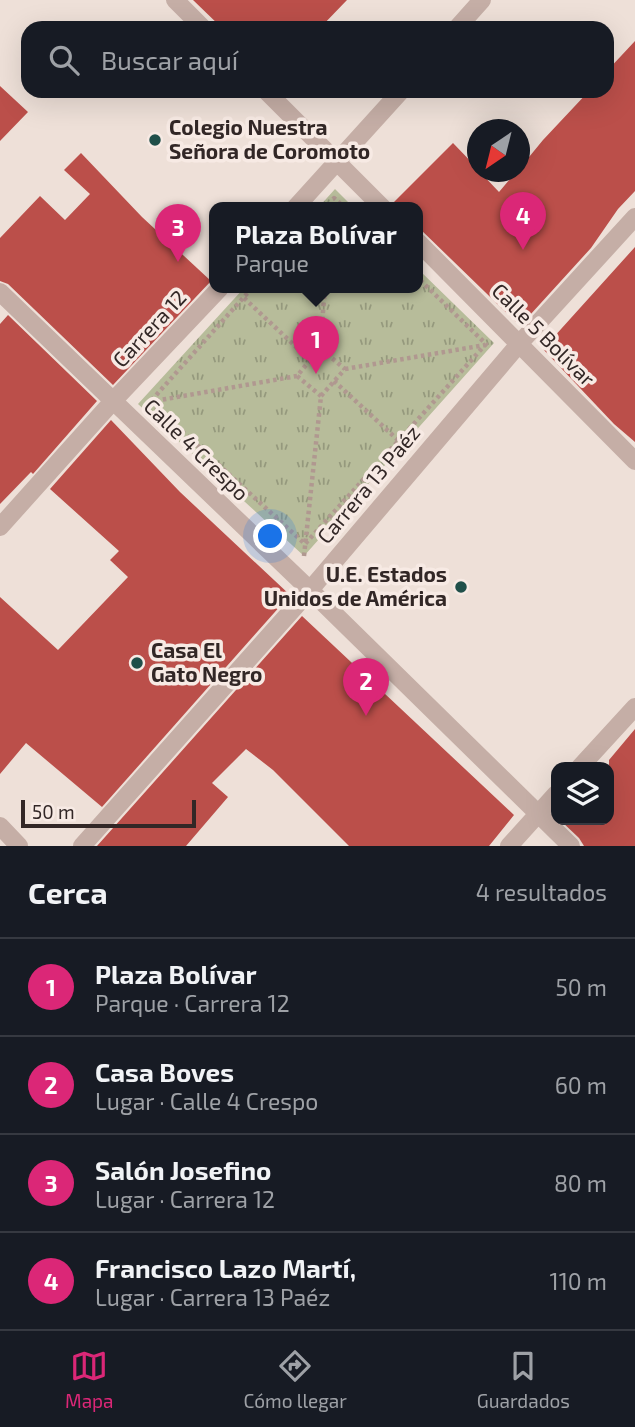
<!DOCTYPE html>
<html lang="es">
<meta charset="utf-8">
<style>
body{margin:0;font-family:"Exo 2",sans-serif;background:#20242c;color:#f1f3f6}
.controls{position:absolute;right:21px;bottom:21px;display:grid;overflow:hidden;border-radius:14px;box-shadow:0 7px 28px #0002}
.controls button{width:63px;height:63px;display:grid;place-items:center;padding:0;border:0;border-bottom:2px solid #363941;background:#171b24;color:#f1f3f6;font:35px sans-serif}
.compass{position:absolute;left:467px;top:119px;width:63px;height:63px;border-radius:50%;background:#171b24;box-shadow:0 7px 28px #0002;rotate:215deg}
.scale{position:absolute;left:21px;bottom:18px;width:175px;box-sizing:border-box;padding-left:7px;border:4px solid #322726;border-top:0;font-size:19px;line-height:24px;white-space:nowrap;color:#322726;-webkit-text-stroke:5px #f7eae4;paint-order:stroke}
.you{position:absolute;left:271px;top:537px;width:24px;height:24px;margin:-18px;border:5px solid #fff;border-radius:50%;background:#1a73e8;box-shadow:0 0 0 10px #1a73e833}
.badge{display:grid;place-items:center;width:46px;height:46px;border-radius:50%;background:#db2777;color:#fff;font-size:23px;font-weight:700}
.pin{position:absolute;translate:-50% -58px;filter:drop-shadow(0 2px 4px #0008)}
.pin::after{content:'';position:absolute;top:37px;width:24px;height:21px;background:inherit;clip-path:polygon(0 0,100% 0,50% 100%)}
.popup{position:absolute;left:209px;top:202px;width:214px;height:91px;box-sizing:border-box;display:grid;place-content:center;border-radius:14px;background:#171b24;filter:drop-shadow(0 2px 5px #0005);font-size:23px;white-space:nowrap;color:#9ea1a6}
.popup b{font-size:26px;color:#f1f3f6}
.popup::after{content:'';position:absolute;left:50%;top:100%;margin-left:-14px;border:14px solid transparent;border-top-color:#171b24}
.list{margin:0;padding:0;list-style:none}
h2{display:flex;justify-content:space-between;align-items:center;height:91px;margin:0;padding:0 28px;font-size:30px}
h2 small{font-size:23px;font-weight:400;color:#9ea1a6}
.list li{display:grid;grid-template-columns:46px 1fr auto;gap:21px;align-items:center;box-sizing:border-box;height:98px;padding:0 28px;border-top:2px solid #363941}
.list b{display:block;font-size:26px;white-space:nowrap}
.list p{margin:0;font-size:23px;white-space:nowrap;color:#9ea1a6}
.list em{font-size:23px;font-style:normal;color:#9ea1a6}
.icon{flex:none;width:38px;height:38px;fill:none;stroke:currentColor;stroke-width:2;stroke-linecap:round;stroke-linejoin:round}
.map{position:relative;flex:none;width:635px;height:846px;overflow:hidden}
.search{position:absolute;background:#171b24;box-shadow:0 7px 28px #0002;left:21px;right:21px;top:21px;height:77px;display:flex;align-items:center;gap:18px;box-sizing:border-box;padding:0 24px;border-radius:21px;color:#9ea1a6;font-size:26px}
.sheet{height:483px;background:#171b24}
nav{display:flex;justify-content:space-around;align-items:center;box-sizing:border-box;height:98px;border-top:2px solid #363941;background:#171b24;font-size:19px;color:#9ea1a6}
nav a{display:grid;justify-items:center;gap:4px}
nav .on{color:#db2777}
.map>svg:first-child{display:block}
.park{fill:url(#park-tufts)}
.building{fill:#bb4f4a}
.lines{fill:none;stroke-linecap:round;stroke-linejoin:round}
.path{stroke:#b09890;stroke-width:4.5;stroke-dasharray:3.5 3.5;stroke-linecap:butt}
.minor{stroke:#c5aea6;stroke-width:18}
.poi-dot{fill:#1f4f49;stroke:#f7eae4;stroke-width:2.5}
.labels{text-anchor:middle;stroke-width:7;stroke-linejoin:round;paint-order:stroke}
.poi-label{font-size:21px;font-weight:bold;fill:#322726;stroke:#f7eae4;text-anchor:start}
.street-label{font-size:21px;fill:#322726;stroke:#f7eae4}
</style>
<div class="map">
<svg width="635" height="846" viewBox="0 0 635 846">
<defs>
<pattern id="park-tufts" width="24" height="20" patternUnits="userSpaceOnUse" patternTransform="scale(1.75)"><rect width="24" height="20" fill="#b7bc9a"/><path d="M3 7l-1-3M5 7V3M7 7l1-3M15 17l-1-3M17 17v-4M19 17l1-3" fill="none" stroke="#95997d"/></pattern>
</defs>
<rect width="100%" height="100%" fill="#eee0d8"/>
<!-- park -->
<path class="park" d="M335 189 354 208H318Z
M418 269 494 343 304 556 138 404 244 288H418Z"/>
<!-- building -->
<path class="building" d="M193 0H347L320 28H222Z
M635 41V191L618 209 591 248 520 326 417 226V208H394L393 203 453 143 478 169V172H480L499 192 516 172H520V168L543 140 589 91H607V71Z
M0 86 28 112 0 141Z
M81 153 142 217 211 281 113 385 8 284 0 281V238L40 196 65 220 90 194 64 170Z
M635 247V442L614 424 543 349Z
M8 315 97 401 33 474 31 472 0 504V324Z
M111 420 180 492 290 595 102 807 26 743 0 774V597L58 650 128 577 110 560 119 551 50 489Z
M302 616 514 815 489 846H349L273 770 246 749 212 783 228 797 186 846H97Z
M635 729V846H584L579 838 560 820H609V760Z"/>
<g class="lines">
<!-- path -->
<path class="path" d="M333 199 334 198 345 208
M252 288 150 402 305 544 486 344 418 278
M244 298 310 360
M320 348 325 288
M345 369 485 345
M334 381 399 441
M149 402 297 376
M304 556 321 396 345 369 320 348 297 376 321 396"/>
<!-- minor -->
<path class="minor" d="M175 0 203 28
M457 28 482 0
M266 91 383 208
M295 208 401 91
M418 242 635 461
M0 292 310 590 571 846
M0 527 113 401 220 288
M580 767 635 707
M0 826 19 846
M82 846 310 590 519 344 635 217
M509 846 556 794"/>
</g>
<!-- markers -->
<g class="poi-dot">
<circle cx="155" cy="140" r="7"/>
<circle cx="461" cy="587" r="7"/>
<circle cx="137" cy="663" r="7"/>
</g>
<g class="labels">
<!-- poi labels -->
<g class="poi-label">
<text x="169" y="135">Colegio Nuestra<tspan x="169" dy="24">Señora de Coromoto</tspan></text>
<text x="447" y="582" text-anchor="end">U.E. Estados<tspan x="447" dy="24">Unidos de América</tspan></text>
<text x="151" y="658">Casa El<tspan x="151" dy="24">Gato Negro</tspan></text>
</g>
<!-- street labels -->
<g class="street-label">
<text transform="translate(150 329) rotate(-47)" y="7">Carrera 12</text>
<text transform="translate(543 335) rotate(45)" y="7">Calle 5 Bolívar</text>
<text transform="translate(196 450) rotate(44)" y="7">Calle 4 Crespo</text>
<text transform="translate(369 485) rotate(-50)" y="7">Carrera 13 Paéz</text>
</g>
</g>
</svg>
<div class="controls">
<button><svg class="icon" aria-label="layers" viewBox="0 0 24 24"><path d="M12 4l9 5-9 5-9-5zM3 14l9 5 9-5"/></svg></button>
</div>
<svg class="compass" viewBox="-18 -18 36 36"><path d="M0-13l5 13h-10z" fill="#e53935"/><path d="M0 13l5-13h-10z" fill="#9ea1a6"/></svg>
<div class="scale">50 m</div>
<div class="you"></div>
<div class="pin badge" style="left:316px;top:374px">1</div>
<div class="popup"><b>Plaza Bolívar</b>Parque</div>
<div class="pin badge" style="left:366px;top:716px">2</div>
<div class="pin badge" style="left:178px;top:262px">3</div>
<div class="pin badge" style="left:523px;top:250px">4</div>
<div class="search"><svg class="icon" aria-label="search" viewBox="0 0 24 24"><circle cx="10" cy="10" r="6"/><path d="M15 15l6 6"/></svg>Buscar aquí</div>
</div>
<section class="sheet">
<h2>Cerca<small>4 resultados</small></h2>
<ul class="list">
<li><span class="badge">1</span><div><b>Plaza Bolívar</b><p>Parque · Carrera 12</p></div><em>50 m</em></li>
<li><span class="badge">2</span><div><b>Casa Boves</b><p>Lugar · Calle 4 Crespo</p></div><em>60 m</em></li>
<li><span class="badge">3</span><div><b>Salón Josefino</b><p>Lugar · Carrera 12</p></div><em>80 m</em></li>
<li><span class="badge">4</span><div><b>Francisco Lazo Martí,</b><p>Lugar · Carrera 13 Paéz</p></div><em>110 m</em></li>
</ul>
</section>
<nav>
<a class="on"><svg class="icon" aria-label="map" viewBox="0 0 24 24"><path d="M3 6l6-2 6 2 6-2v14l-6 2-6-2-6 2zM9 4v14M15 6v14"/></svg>Mapa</a>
<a><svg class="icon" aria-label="directions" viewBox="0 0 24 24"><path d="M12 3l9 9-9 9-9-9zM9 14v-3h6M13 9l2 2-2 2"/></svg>Cómo llegar</a>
<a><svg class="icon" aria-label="saved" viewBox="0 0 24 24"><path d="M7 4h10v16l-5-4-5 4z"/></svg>Guardados</a>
</nav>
